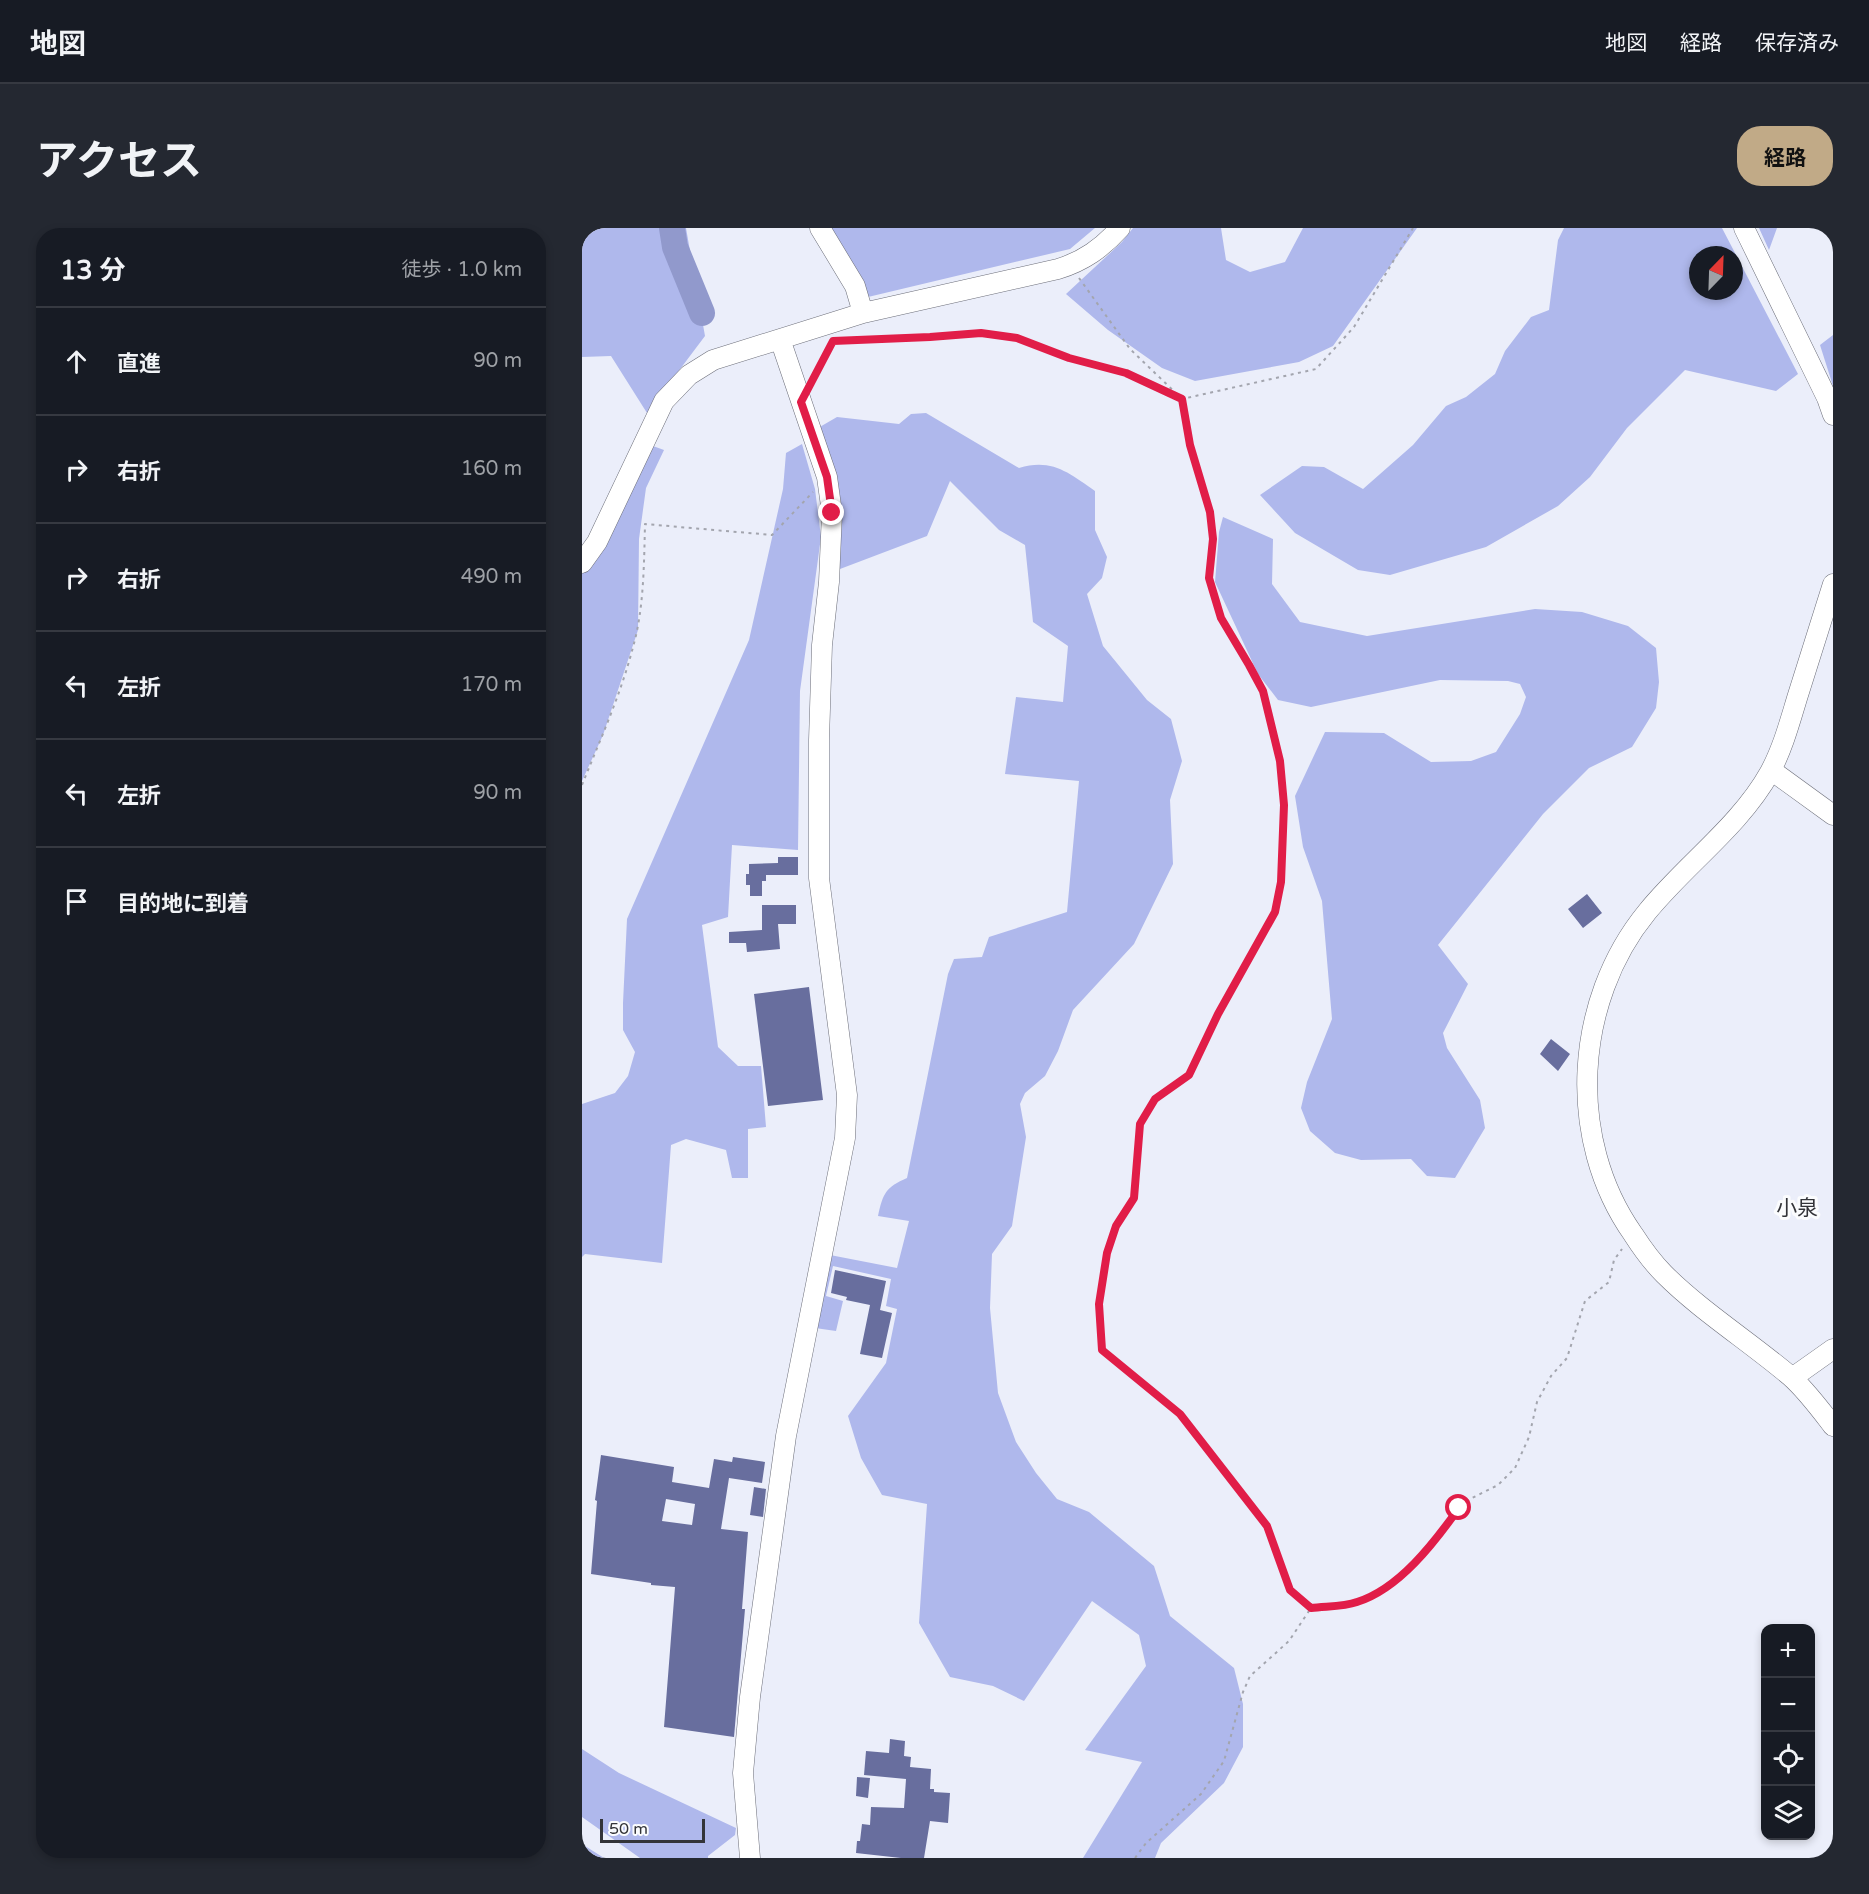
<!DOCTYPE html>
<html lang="ja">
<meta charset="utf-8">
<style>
body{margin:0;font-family:"Varela Round","Noto Sans JP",sans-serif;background:#242831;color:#f1f3f6}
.controls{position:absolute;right:18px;bottom:18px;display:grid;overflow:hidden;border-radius:12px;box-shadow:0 3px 9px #0003}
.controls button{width:54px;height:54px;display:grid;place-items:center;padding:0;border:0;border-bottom:2px solid #363941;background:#171b24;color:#f1f3f6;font:30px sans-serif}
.compass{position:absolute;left:1107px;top:18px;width:54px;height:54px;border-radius:50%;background:#171b24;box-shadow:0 3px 9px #0003;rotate:23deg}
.scale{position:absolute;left:18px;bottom:15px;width:105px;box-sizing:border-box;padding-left:6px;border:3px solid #333439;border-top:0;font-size:16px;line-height:21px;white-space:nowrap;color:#333439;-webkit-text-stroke:4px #fbfcfe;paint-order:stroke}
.stop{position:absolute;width:18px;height:18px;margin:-14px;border:4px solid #e11d48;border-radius:50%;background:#fff}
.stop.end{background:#e11d48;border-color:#fff;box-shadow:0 2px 6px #0008}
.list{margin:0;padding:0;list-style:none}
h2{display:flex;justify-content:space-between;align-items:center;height:78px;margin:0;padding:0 24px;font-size:26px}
h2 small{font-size:20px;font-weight:400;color:#9ea1a6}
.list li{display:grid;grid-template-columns:39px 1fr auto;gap:18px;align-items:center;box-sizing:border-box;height:108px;padding:0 24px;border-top:2px solid #363941}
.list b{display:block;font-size:22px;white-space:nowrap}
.list em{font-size:20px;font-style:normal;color:#9ea1a6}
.icon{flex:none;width:33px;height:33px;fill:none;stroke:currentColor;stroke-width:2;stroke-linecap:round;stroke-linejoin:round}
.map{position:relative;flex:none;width:1251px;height:1630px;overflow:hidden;border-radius:24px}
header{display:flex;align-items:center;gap:36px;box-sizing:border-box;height:84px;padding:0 30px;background:#171b24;border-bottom:2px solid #363941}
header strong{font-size:28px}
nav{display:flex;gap:33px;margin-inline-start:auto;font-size:21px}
.intro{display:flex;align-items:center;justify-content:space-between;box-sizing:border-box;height:144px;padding:0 36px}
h1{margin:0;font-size:42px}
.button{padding:15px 27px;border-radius:24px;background:#c1aa87;color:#111;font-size:21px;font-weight:700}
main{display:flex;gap:36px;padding:0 36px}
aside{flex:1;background:#171b24;border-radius:24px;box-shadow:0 3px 9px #0003}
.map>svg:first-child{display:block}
.forest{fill:#afb8ec;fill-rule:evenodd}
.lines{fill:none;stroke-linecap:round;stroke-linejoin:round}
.river{stroke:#9199cc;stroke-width:26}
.building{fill:#686e9e;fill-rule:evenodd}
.minor-casing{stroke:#6c6e79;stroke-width:21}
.path{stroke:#a3a5ae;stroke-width:2;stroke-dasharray:3 4.5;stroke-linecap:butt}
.minor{stroke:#fff;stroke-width:20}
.route{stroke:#e11d48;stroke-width:8}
.labels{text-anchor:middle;stroke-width:6;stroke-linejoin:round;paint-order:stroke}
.quarter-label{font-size:21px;fill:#333439;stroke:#fbfcfe}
</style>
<header>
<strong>地図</strong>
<nav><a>地図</a><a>経路</a><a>保存済み</a></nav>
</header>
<div class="intro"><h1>アクセス</h1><a class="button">経路</a></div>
<main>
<aside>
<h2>13 分<small>徒歩 · 1.0 km</small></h2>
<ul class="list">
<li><svg class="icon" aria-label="ahead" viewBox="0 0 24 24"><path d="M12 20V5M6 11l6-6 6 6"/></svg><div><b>直進</b></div><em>90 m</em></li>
<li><svg class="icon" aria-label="right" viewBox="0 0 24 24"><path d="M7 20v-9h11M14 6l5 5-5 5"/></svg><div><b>右折</b></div><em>160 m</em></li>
<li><svg class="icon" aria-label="right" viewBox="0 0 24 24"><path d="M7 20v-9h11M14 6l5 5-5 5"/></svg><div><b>右折</b></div><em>490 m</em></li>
<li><svg class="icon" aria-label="left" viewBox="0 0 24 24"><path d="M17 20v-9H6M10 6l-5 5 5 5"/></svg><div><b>左折</b></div><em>170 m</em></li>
<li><svg class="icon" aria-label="left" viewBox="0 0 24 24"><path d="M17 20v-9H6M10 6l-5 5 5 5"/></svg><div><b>左折</b></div><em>90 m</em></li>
<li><svg class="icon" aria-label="arrive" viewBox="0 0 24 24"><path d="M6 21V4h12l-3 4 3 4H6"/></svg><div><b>目的地に到着</b></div></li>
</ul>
</aside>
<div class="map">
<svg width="1251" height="1630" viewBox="0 0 1251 1630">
<rect width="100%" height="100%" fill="#ebeefa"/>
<!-- forest -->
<path class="forest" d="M0 0H104L123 108 65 185 29 128 0 129Z
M245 0H513L488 21 286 69Z
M551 0H639L644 32 668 44 703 34 721 0H835L751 118 717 134 613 153 580 140 526 102 484 66 540 14Z
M982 0H1140L1216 146 1194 163 1103 142 1045 200 1008 249 976 278 904 319 808 347 776 342 713 305 678 267 720 238 742 239 781 261 831 217 864 178 884 169 913 146 923 123 949 89 967 82 976 12ZM1116 27H1152V63H1116Z
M1177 0H1195L1187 22Z
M1251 107V158L1238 117Z
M344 185 437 240C470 230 487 245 513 263V302L525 329 520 350 505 366 521 418 565 472 589 491 600 533 588 572 591 636 552 716 491 782 476 823 463 848 443 865 438 876 444 909 430 998 410 1026 408 1080 416 1165 434 1214 454 1245 475 1271 507 1284 572 1338 588 1388 652 1440 661 1476V1519L642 1555 579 1615 573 1630H501L560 1534 503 1522 564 1438 557 1407 510 1373 442 1473 411 1458 368 1449 337 1395 345 1276 300 1267 279 1230 266 1188 304 1135 315 1081 304 1078 309 1051 251 1038 244 1068 261 1073 254 1103 233 1100 248 1027 315 1040 327 993 296 988C301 965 304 959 325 950L366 746 372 731 400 729 407 709 485 684 497 553 423 546 434 469 481 474 486 418 451 394 443 317 417 302 368 253 345 308 258 341 257 269 236 200 255 189 317 196 329 186Z
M220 216 233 261 239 309 218 463 216 622 150 617 146 689 120 697 136 819 156 838H179L184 899 166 901V950H150L144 922 104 911 89 917 80 1035 3 1026 0 1029V876L33 865 46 848 53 824 41 802V775L45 691 167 412 201 261 204 225Z
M71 218 82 222 64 260 57 311 56 402 21 507 0 553V346L17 327Z
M641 289 691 311 690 356 718 394 785 408 953 381 1000 384 1046 398 1074 420 1077 454 1074 480 1050 519 1007 540 961 586 856 717 886 756 861 805 865 820 898 872 903 900 873 950 845 948 829 931 779 932 753 925 728 903 719 880 725 854 750 791 740 673 721 619 713 568 743 504 802 505 849 534 889 533 914 524 938 486 944 469 938 456 926 453 858 452 729 479 696 472 676 446 633 354 637 304Z
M0 1521 37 1545 154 1600 153 1607 126 1628V1630H58L0 1589Z
M0 1616 22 1630H0Z"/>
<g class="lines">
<!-- river -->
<path class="river" d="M90 0 93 19 120 85"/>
</g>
<!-- building -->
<path class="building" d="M196 629H216V647H184V653H180V668H168V657H164V646H167V636L196 635Z
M1005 666 1020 685 1001 700 986 681Z
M180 677H214V696H196L198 721 165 724 164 715H147V704L180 702Z
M227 759 241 872 186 878 172 766Z
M969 811 988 826 976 843 958 826Z
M253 1042 304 1053 298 1082 310 1085 300 1130 278 1126 288 1077 264 1072 265 1069 249 1065Z
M19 1227 92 1239 90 1254 127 1260 132 1231 150 1234 151 1229 183 1234 180 1255 147 1250 139 1301 166 1304 160 1381H163L152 1509 82 1499 93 1359 69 1357V1355L9 1346 15 1273 13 1272ZM84 1271 113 1276 110 1297 80 1293Z
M172 1259 184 1261 181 1289 168 1287Z
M308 1511 323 1513 322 1528 329 1529 328 1539 349 1541 348 1561H352V1564L368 1565 366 1595 348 1593 342 1630H319L274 1625 275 1613H278L280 1596 288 1597 289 1579 322 1580 324 1551 282 1547 284 1523 307 1525Z
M275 1549 288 1550 286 1570 274 1568Z"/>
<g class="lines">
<!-- minor casing -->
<g class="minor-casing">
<path id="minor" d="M238 0 273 58 281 85
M1162 0 1245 170 1251 187
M0 335 15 314 82 173 107 147 131 132 281 85 476 41C502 33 520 20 538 0
M1251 356C1239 393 1228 430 1216 467 1208 493 1201 520 1188 544 1158 598 1104 636 1065 684 992 773 984 911 1051 1006 1060 1020 1070 1034 1082 1046 1119 1083 1168 1114 1208 1148 1224 1162 1238 1181 1251 1198
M1189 542 1251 587
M1210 1150 1251 1121
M168 1630 161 1545 168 1469 204 1208 263 910 265 867 237 650V512L240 417 247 354 250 285 245 249 198 111"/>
</g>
<!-- path -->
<path class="path" d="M497 50 548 121 600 171 608 217 628 284 631 311 627 350 639 390 667 437 681 463 698 533 702 577 699 654 693 684 636 786 607 847 573 871 558 896 552 970 534 998 525 1025 517 1076 520 1122 598 1186 685 1298 708 1362 729 1380 773 1376 797 1366 847 1320 877 1280 890 1270 916 1257 933 1240 947 1209 955 1174 969 1148 985 1130 1003 1073 1027 1054 1032 1032 1040 1021
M230 153 251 113 348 109 400 105 435 110 487 130 544 145 600 171 734 141 772 99 831 0
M0 557C18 512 39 466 51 419 62 381 62 335 63 296L190 307 231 264
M553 1630 564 1615 619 1566 642 1533 661 1464 668 1448 707 1413 729 1380"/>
<!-- minor -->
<use href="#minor" class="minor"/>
</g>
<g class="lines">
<!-- route -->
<path class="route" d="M250 285 245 249 219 174 251 113 348 109 399 105 435 110 487 130 544 145 600 171 608 217 628 284 631 311 627 350 639 390 667 437 681 463 698 533 702 577 699 654 693 684 636 786 607 847 573 871 558 896 552 970 534 998 525 1025 517 1076 520 1122 598 1186 685 1298 708 1362 729 1380C743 1378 761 1379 775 1374 817 1361 852 1315 877 1280"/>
</g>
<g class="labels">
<!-- quarter labels -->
<g class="quarter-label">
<text x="1215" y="987">小泉</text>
</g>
</g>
</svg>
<div class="controls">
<button>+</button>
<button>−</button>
<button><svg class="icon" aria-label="locate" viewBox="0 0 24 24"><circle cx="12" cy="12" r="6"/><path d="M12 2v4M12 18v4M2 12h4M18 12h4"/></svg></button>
<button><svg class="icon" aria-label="layers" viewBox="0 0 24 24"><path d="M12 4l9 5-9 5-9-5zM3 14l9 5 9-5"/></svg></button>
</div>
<svg class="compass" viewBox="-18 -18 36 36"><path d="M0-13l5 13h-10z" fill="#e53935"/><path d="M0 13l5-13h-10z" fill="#9ea1a6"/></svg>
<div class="scale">50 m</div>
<div class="stop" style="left:877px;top:1280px"></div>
<div class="stop end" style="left:250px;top:285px"></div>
</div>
</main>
